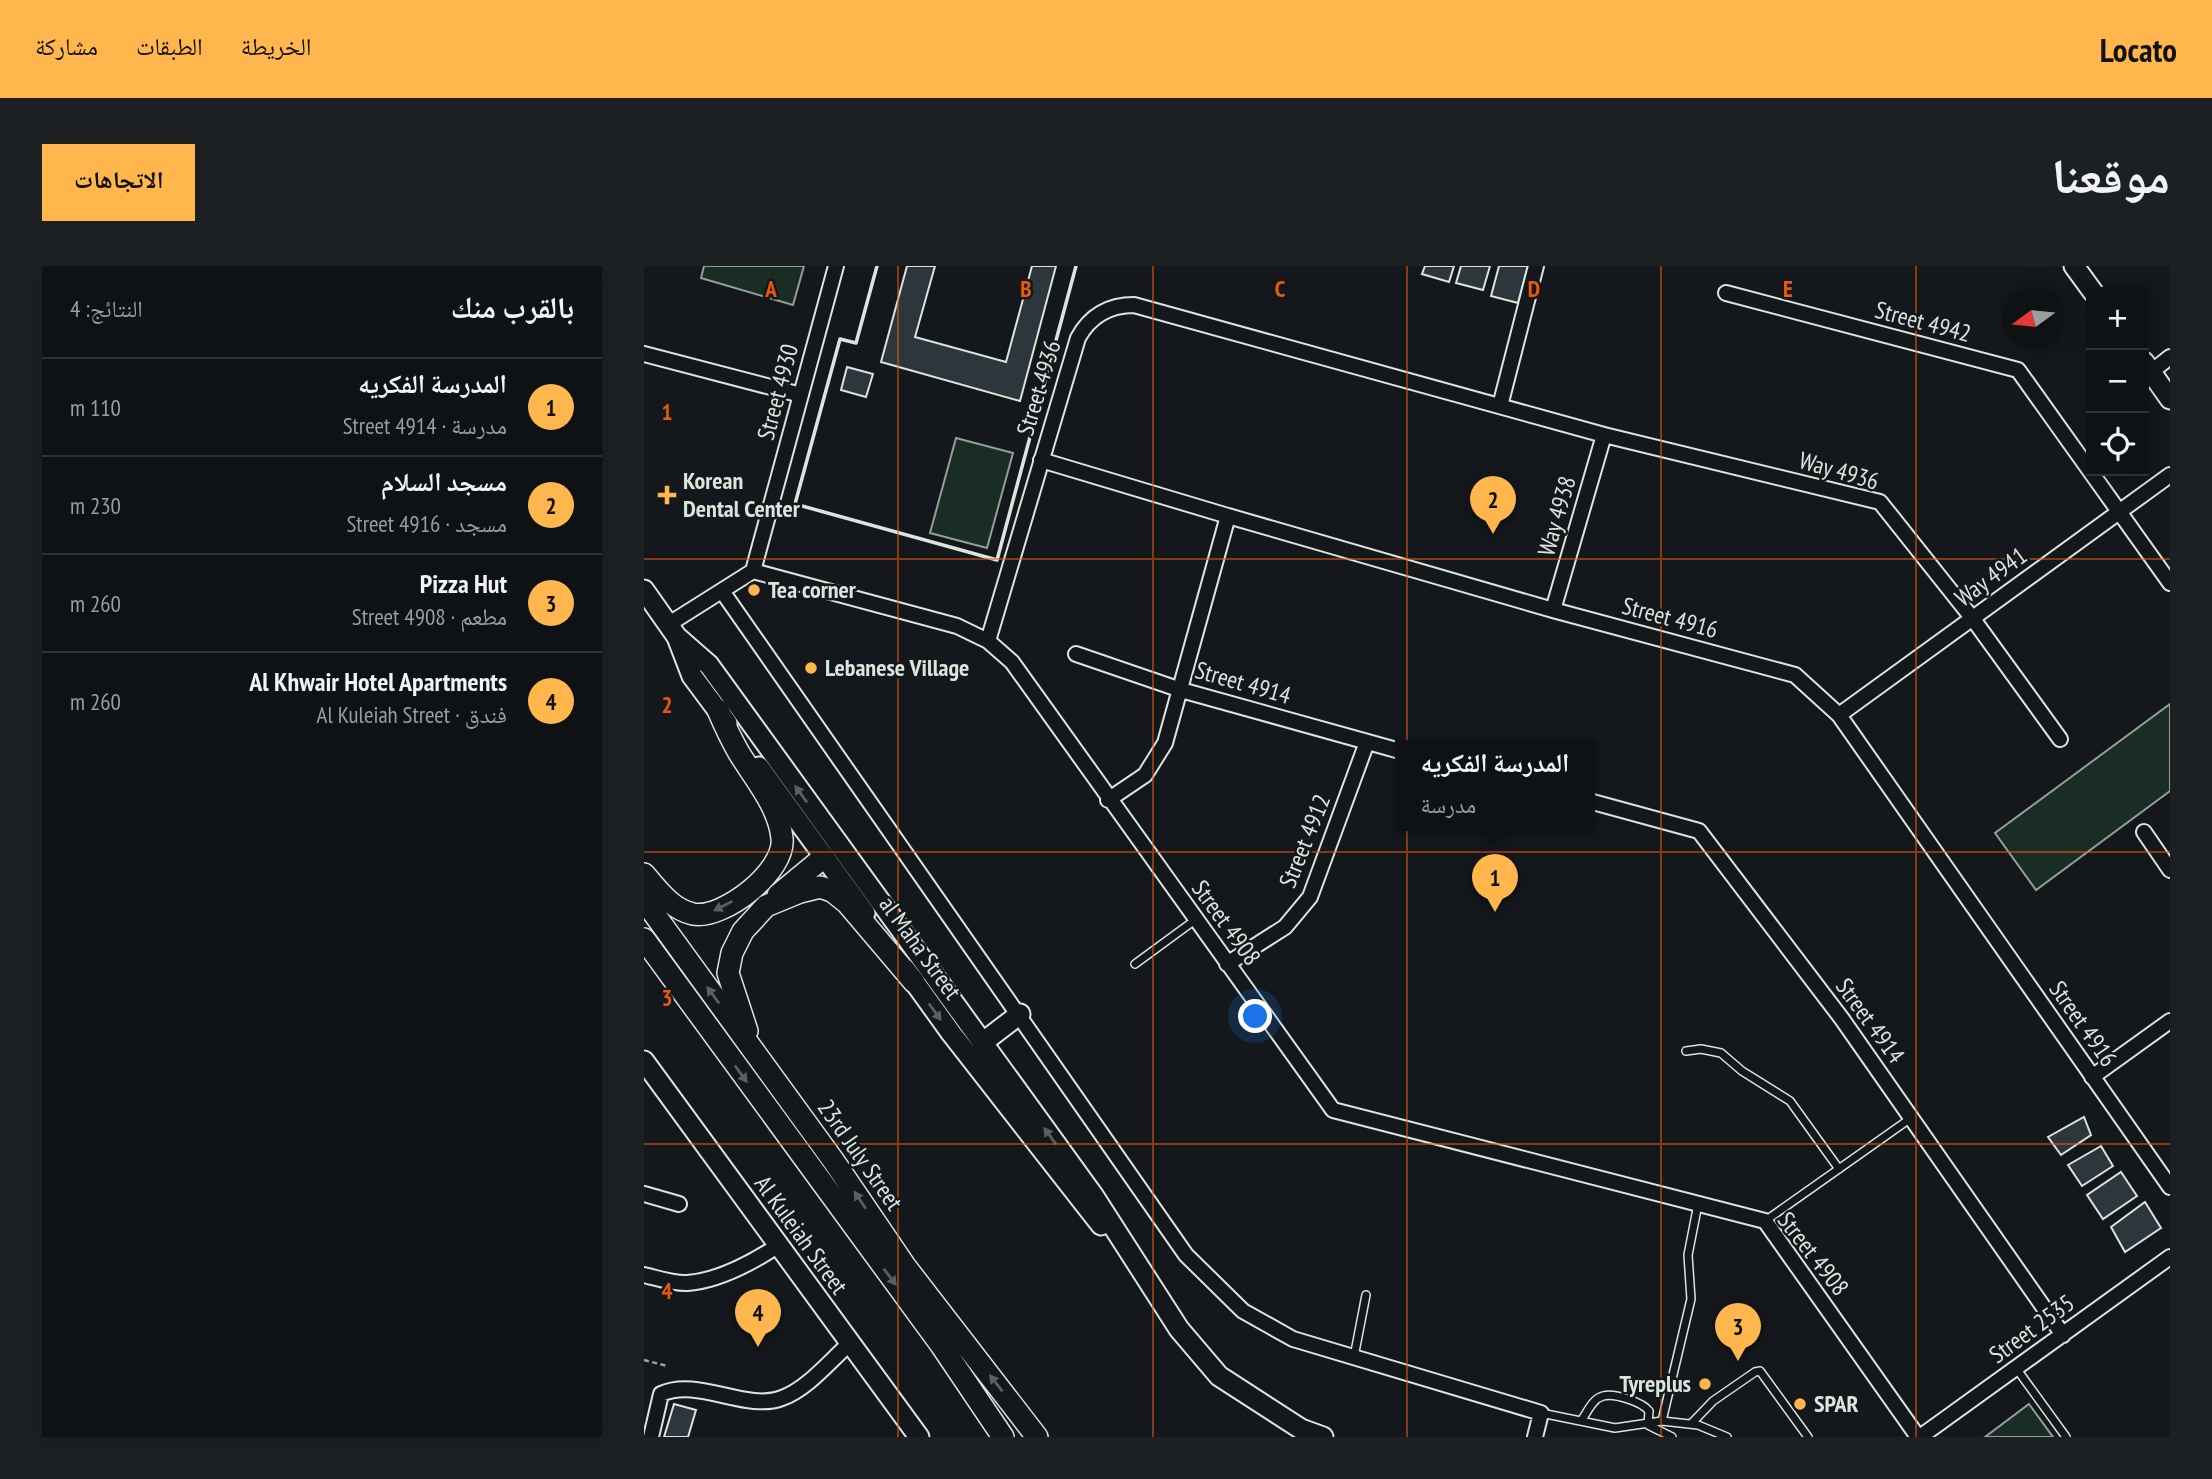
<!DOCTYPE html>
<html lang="ar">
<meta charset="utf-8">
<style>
body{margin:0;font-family:"PT Sans Narrow","Noto Naskh Arabic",sans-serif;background:#1d2022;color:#f1f3f6;direction:rtl}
.controls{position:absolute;right:21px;top:21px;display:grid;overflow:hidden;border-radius:0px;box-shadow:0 4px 18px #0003}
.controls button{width:63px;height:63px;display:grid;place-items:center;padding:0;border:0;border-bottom:2px solid #2f3234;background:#0f1215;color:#f1f3f6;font:35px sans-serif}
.compass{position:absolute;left:1358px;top:21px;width:63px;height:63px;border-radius:50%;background:#0f1215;box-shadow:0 4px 18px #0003;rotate:255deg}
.you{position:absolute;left:612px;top:751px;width:24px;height:24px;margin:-18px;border:5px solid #fff;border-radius:50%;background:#1a73e8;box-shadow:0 0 0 10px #1a73e833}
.badge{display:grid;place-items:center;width:46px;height:46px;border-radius:50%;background:#ffb74d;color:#111;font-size:23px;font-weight:700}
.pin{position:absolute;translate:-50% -58px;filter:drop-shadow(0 2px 4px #0008)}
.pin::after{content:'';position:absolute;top:37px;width:24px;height:21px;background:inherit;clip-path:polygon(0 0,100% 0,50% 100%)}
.popup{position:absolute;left:751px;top:474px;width:200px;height:91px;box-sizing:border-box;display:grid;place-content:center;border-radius:0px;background:#0f1215;filter:drop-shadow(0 2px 5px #0005);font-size:23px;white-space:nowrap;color:#9b9ea0}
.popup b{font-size:26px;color:#f1f3f6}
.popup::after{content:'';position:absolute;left:50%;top:100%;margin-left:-14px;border:14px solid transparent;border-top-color:#0f1215}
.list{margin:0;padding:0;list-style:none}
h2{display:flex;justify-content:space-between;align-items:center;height:91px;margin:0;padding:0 28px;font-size:30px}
h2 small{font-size:23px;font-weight:400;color:#9b9ea0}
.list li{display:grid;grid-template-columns:46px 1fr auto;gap:21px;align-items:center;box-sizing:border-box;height:98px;padding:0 28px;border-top:2px solid #2f3234}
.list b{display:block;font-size:26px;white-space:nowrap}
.list p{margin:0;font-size:23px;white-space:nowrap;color:#9b9ea0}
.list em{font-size:23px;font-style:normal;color:#9b9ea0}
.icon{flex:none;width:38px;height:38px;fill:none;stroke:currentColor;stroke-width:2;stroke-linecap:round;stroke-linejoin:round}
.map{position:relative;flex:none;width:1526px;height:1171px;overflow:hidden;direction:ltr;border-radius:0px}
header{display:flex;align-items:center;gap:42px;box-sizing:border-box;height:98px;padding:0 35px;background:#ffb74d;color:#111}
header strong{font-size:33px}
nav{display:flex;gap:38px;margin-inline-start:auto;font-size:24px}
.intro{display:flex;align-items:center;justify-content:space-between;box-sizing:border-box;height:168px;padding:0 42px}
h1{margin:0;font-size:49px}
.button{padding:18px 32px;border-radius:0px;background:#ffb74d;color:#111;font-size:24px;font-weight:700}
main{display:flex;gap:42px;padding:0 42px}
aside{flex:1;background:#0f1215;border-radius:0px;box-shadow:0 4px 18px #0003}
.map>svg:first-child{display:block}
.green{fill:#1a2d24;stroke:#939e99;stroke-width:2}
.building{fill:#2c363c;stroke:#d8e6dc;stroke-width:2}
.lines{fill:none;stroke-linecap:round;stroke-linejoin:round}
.lane-casing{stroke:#d8e6dc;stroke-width:10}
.street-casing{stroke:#d8e6dc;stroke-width:18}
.secondary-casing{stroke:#d8e6dc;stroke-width:23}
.primary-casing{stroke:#d8e6dc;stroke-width:24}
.path{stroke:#9da8a2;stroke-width:2.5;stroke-dasharray:5 3.5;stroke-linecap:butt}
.lane{stroke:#14181c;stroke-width:7}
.street{stroke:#14181c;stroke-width:14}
.secondary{stroke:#14181c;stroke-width:19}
.primary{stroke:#14181c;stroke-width:21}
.wall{stroke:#d8e6dc;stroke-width:3.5}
.oneway{fill:#59605f}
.grid{fill:none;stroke:#e8590c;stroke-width:2;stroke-opacity:0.55}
.poi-dot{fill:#ffb74d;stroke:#14181c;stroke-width:2.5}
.labels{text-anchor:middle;stroke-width:5;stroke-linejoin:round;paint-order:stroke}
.street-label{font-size:24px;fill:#d8e6dc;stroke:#14181c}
.poi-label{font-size:24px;font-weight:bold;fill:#d8e6dc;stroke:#14181c;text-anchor:start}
.grid-label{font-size:23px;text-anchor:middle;font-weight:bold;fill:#e8590c;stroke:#14181c;stroke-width:5;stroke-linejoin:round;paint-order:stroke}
</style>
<header>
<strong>Locato</strong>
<nav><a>الخريطة</a><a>الطبقات</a><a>مشاركة</a></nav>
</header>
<div class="intro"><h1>موقعنا</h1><a class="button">الاتجاهات</a></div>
<main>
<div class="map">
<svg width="1526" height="1171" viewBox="0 0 1526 1171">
<rect width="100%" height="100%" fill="#14181c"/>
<!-- green -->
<path class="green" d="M60 0H160L149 39 57 12Z
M312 172 369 187 343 282 286 267Z
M1526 438V525L1392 624 1351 567Z
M1385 1138 1409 1171H1341Z"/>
<!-- building -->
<path class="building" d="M263 0H291L271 71 362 96 388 0H412L376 135 237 96Z
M781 0H810L805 16 778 8Z
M817 0H846L839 24 812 17Z
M855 0H884L874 37 847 30Z
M203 101 229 108 222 131 197 124Z
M1440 851 1447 869 1417 889 1404 871Z
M1457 880 1469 900 1438 920 1424 899Z
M1477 906 1493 930 1459 953 1443 929Z
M1501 936 1517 962 1481 986 1467 961Z
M30 1138 52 1144 44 1171H20Z"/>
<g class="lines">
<!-- lane casing -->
<g class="lane-casing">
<path id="lane" d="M491 698 551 654
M1042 785 1057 783 1077 787 1098 805 1146 835 1195 903
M1121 955 1267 852
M710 1091 722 1029
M1372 1102 1422 1171
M897 1147 971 1162 1018 1155 1054 1159 1083 1171
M937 1155C943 1147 948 1133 959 1130 971 1127 998 1136 1005 1145L1004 1159 1028 1171
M1018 1155 1047 1033 1044 989 1054 938
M1047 1158 1069 1135 1111 1106 1116 1105 1164 1171"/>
</g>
<!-- street casing -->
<g class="street-casing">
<path id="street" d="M1082 27 1374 104 1526 317
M0 88 157 129
M1507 106 1526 91
M856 140 892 0
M397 194 584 250
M109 305 192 0
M78 325 542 989 599 1045 649 1073 897 1147 891 1171
M909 344 960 169
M25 358 109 305 313 360 344 375 368 396 689 844 1121 955 1274 1171
M344 375 434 72C446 50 464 39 490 39L960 169 1236 236 1329 353 1416 473
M432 388 537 424 756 485
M1195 449 1526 209
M464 534 501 509 521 477 584 250 909 344 1151 409 1195 449 1526 921
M945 535 1055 565 1198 753 1419 1069
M1500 566 1526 604
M583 698 641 661 666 631 723 476
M1448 811 1526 755
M0 928 35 938
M0 1009C13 1012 30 1018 43 1017 75 1015 109 996 135 979
M7 1171 17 1128C54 1111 102 1146 138 1132 163 1123 185 1096 205 1078
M1276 1171 1526 991"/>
</g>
<!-- secondary casing -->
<g class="secondary-casing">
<path id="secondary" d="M1430 0 1449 26
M1500 96 1526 133
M0 324 33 371 48 410 83 457
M33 371 65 399 449 929 535 1063 575 1110 657 1163 679 1171
M115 501 221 647
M261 703 307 767 457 959
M338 777 376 748
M0 795 275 1171"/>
</g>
<!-- primary casing -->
<g class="primary-casing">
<path id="primary" d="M0 608C14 624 27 643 49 648 79 654 142 605 138 572 135 541 111 513 95 487 87 473 80 458 74 444
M134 629 180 591
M0 634 189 894 261 1000 393 1171
M0 673 297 1079 359 1171
M103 765 84 707 88 687 99 665 122 640 156 626 176 621 188 625 203 637 270 716"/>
</g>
<!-- path -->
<path class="path" d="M0 1094 23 1100"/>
<!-- lane -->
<use href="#lane" class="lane"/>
<!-- street -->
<use href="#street" class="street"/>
<!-- secondary -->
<use href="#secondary" class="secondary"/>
<!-- primary -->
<use href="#primary" class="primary"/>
<!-- wall -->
<path class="wall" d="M233 0 212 77 196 73 151 238 353 294 432 0"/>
</g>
<!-- one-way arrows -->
<defs><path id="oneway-solid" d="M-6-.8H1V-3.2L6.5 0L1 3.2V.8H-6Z" transform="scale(1.75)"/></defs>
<g class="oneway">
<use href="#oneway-solid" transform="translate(157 528) rotate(-126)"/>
<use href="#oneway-solid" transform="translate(79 640) rotate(153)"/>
<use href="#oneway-solid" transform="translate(69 729) rotate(-126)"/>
<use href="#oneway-solid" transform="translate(291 746) rotate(54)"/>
<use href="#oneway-solid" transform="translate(97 808) rotate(54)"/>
<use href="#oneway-solid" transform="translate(406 870) rotate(-126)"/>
<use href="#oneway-solid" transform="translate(216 934) rotate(-124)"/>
<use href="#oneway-solid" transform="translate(246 1011) rotate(53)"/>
<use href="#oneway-solid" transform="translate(352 1117) rotate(-128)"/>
</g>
<!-- grid -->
<path class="grid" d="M254 0V1171M509 0V1171M763 0V1171M1017 0V1171M1272 0V1171M0 293H1526M0 586H1526M0 878H1526"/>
<!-- markers -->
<g class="poi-dot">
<path d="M19.5 218.5h7v7h7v7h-7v7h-7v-7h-7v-7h7z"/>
<circle cx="110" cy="324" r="7"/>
<circle cx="167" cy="402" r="7"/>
<circle cx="1061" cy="1118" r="7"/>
<circle cx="1156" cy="1138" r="7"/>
</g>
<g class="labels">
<!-- street labels -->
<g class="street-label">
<text transform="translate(1279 56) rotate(15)" y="8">Street 4942</text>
<text transform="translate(395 122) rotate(-73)" y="8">Street 4936</text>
<text transform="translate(134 126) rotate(-75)" y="8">Street 4930</text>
<text transform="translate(1195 205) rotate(16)" y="8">Way 4936</text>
<text transform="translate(913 250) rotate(-74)" y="8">Way 4938</text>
<text transform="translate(1347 311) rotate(-36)" y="8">Way 4941</text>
<text transform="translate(1026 352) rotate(15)" y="8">Street 4916</text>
<text transform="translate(599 417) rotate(16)" y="8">Street 4914</text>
<text transform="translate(661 575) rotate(-68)" y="8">Street 4912</text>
<text transform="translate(582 657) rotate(54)" y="8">Street 4908</text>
<text transform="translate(276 682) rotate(54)" y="8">al Maha Street</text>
<text transform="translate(1226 755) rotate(54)" y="8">Street 4914</text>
<text transform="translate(1439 758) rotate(55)" y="8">Street 4916</text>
<text transform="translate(216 889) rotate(55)" y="8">23rd July Street</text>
<text transform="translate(157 969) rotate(54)" y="8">Al Kuleiah Street</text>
<text transform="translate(1169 988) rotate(52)" y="8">Street 4908</text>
<text transform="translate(1388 1063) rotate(-36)" y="8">Street 2535</text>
</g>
<!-- poi labels -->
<g class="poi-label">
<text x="39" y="223">Korean<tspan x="39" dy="28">Dental Center</tspan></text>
<text x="124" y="332">Tea corner</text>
<text x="181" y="410">Lebanese Village</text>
<text x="1047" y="1126" text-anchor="end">Tyreplus</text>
<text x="1170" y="1146">SPAR</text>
</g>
</g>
<g class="grid-label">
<text x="127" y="31">A</text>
<text x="382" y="31">B</text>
<text x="636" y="31">C</text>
<text x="890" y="31">D</text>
<text x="1144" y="31">E</text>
<text x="23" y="154">1</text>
<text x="23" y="447">2</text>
<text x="23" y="740">3</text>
<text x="23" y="1033">4</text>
</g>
</svg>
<div class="controls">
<button>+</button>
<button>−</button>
<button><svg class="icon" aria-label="locate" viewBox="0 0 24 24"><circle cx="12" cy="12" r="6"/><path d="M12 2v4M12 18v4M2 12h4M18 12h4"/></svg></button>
</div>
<svg class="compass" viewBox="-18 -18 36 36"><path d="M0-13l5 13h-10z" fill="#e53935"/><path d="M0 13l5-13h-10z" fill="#9b9ea0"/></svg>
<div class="you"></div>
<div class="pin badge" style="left:851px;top:646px">1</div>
<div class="popup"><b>المدرسة الفكريه</b>مدرسة</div>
<div class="pin badge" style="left:849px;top:268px">2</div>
<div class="pin badge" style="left:1094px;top:1095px">3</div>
<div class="pin badge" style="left:114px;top:1081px">4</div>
</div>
<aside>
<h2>بالقرب منك<small>النتائج: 4</small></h2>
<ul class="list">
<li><span class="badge">1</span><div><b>المدرسة الفكريه</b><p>مدرسة · Street 4914</p></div><em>110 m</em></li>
<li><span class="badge">2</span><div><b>مسجد السلام</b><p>مسجد · Street 4916</p></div><em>230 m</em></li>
<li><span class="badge">3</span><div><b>Pizza Hut</b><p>مطعم · Street 4908</p></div><em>260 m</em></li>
<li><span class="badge">4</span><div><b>Al Khwair Hotel Apartments</b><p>فندق · Al Kuleiah Street</p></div><em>260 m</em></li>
</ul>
</aside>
</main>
